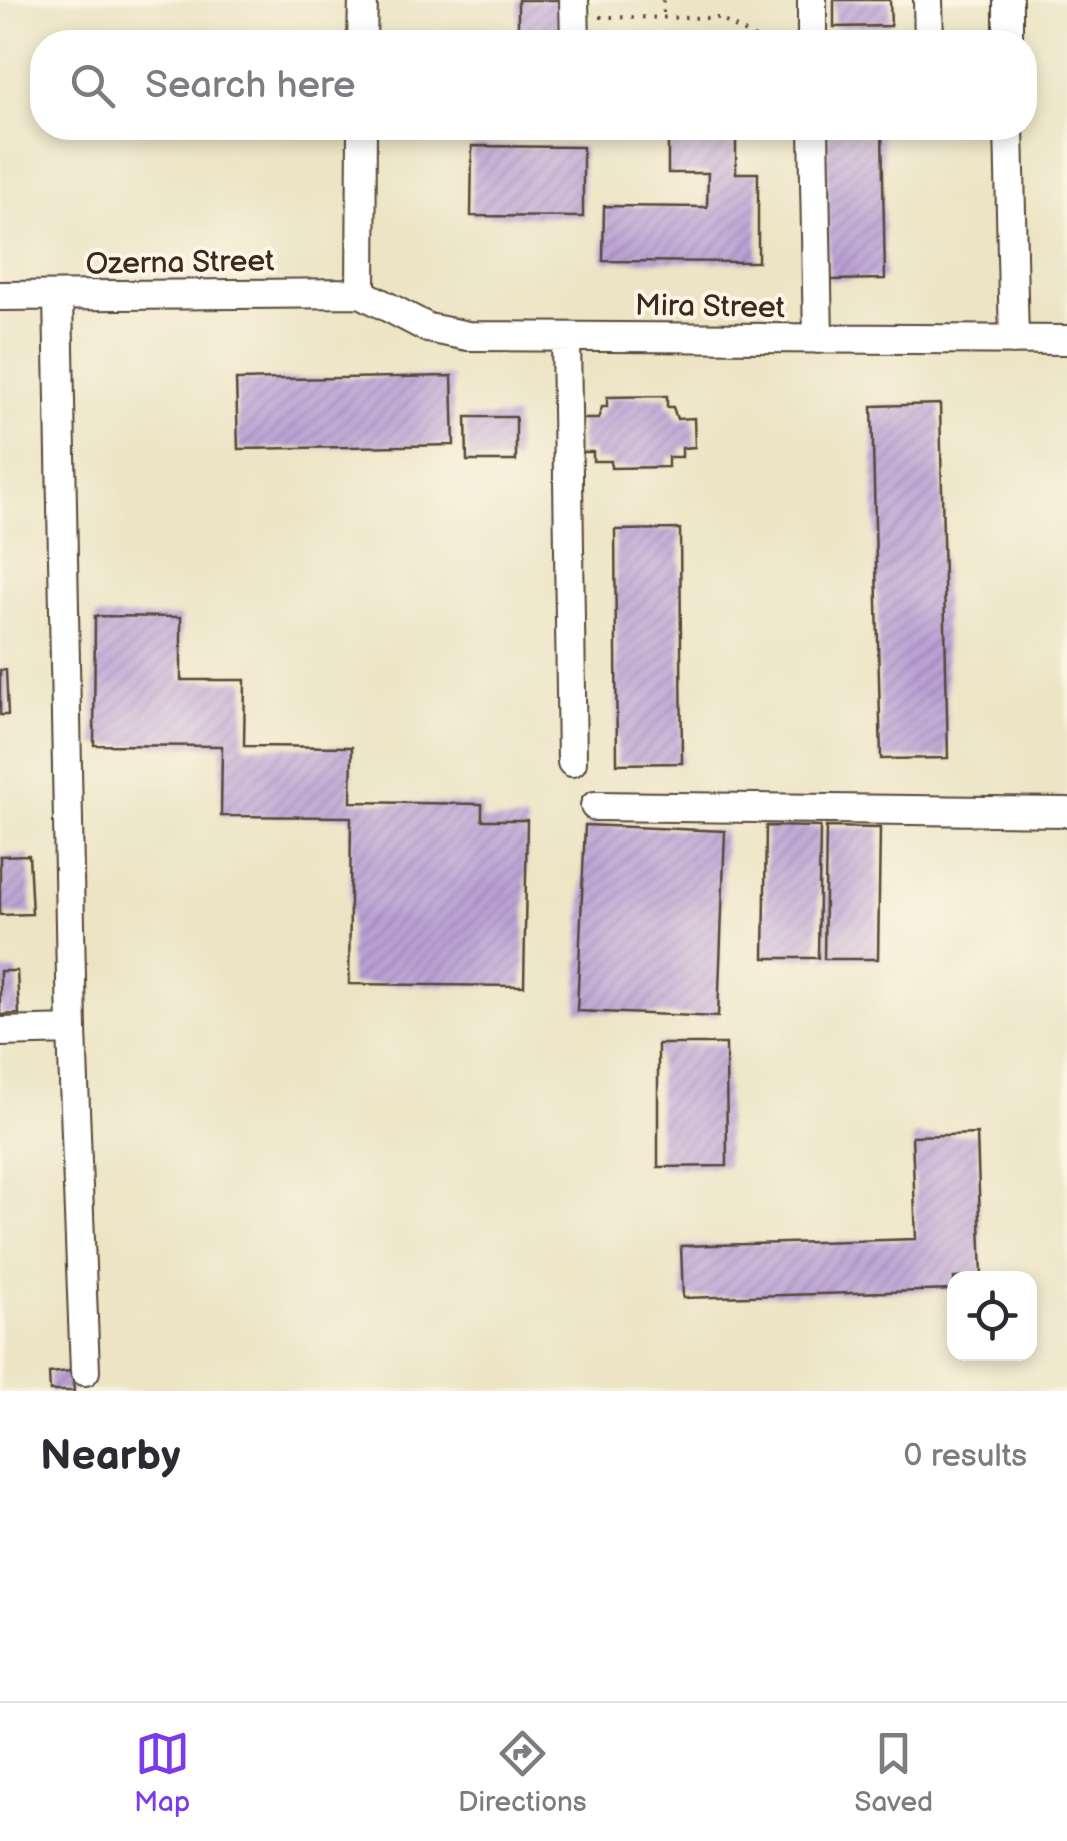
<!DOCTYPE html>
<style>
body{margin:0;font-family:"Balsamiq Sans",sans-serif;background:#f2f2f3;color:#2b2b33}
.controls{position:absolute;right:30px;bottom:30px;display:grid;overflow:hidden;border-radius:20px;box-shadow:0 5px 15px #0003}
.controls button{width:90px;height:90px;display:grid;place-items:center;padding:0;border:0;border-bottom:2px solid #e1e1e2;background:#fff;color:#2b2b33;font:50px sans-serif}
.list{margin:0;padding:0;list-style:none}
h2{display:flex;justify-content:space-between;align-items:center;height:130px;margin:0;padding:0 40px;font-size:42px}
h2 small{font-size:32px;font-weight:400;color:#7c7c81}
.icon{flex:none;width:55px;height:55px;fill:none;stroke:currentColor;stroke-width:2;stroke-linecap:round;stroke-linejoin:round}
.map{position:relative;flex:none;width:1067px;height:1391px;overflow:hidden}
.search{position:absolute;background:#fff;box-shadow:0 5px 15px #0003;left:30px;right:30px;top:30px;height:110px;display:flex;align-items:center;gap:25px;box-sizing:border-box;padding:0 35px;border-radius:40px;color:#7c7c81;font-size:38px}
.sheet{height:310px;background:#fff}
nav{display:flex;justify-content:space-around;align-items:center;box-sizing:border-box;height:140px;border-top:2px solid #e1e1e2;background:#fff;font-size:28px;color:#7c7c81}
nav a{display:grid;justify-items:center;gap:5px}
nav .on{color:#7c3aed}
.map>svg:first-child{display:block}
.building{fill:url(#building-hatch)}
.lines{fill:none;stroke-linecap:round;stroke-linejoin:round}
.minor-casing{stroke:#564637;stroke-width:32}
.path{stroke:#564637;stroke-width:4;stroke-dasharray:2.5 8;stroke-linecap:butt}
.minor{stroke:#fff;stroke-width:28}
.labels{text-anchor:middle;stroke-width:8;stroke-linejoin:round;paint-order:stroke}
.street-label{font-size:30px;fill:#3b2a1e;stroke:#fcf5e5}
</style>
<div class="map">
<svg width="1067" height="1391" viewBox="0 0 1067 1391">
<defs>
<pattern id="building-hatch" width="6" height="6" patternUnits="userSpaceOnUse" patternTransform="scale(2.5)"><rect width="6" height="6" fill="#baa1d6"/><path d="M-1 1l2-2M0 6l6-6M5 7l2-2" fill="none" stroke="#9883ad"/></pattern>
</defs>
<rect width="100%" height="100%" fill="#fcf5e5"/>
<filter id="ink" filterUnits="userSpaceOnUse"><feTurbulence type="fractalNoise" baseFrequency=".01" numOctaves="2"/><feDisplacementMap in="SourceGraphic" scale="20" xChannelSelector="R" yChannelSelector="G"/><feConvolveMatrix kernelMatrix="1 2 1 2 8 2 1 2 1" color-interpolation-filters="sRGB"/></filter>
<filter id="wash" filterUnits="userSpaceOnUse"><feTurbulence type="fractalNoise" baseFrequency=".0048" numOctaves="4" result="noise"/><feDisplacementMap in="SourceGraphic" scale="40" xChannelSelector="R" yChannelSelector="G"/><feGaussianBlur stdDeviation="2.25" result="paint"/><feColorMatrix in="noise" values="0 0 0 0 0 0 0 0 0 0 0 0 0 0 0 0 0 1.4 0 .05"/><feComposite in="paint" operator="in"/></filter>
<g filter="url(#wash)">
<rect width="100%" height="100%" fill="#ece4c4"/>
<g id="blocks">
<!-- building -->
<path class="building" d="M518 0H565V42H518Z
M834 0H890L891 26 834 27Z
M668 128H736V173H758V262L603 261 604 206 707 207 708 173H668Z
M826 128H882L885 279 829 280Z
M472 146 583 147V217L471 216Z
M452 376 454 445 238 449 236 380Z
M667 396V407H673L677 419 694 418 695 447 682 448V457H668V467L611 468V461H593V452H581L580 419H598L602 407H607V397Z
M940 404 948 758 881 759 872 406Z
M466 417H516V461H467Z
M680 529 682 763 617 764 615 530Z
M95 616 181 617V680H245L244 746 352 747 351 802 482 804V820H527L524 986 349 984 351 817 221 816 222 746 94 745Z
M0 670H6L8 715H0Z
M585 825 725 831 718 1017 577 1011Z
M766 826 820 827 818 958H764Z
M826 827 880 828 878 959H824Z
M29 855 32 914 0 915V856Z
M0 971H17L19 1014 0 1015Z
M658 1044H726L727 1166 658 1167Z
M977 1134 982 1278H954V1290L683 1298 681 1246 916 1239 912 1136Z
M72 1371 74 1391H50L49 1373Z"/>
</g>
</g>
<g filter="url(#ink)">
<use href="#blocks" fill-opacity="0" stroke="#564637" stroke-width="2.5"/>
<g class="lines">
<!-- minor casing -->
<g class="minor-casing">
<path id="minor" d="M574 0 575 42
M812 0V42
M928 0 929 42
M1008 0V42
M362 42 363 0
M814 128 818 339
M1009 128 1014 340
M361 293 362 128
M0 296 361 293 428 328 468 336 1067 340
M58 296 72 1030 85 1371
M566 337 572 762
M595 806 1067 812
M0 1032 72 1030"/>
</g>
<!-- path -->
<path class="path" d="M663 0V15
M600 17 718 18 763 42"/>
<!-- minor -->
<use href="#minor" class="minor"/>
</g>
</g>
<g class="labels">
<!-- street labels -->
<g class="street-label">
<text transform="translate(180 262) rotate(-1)" y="10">Ozerna Street</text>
<text transform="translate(710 306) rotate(1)" y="10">Mira Street</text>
</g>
</g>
</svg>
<div class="controls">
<button><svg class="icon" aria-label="locate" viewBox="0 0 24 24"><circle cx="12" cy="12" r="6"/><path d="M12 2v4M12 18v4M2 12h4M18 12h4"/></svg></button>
</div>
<div class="search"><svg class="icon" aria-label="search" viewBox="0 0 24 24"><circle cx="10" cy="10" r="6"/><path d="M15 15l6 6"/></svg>Search here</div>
</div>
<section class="sheet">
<h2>Nearby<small>0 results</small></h2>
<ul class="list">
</ul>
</section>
<nav>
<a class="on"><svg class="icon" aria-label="map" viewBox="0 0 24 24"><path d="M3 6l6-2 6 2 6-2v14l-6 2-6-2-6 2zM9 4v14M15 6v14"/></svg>Map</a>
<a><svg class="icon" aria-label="directions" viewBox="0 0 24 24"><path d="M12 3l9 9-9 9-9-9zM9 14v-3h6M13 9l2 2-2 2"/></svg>Directions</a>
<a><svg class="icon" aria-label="saved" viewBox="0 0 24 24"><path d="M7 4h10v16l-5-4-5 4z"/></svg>Saved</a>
</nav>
